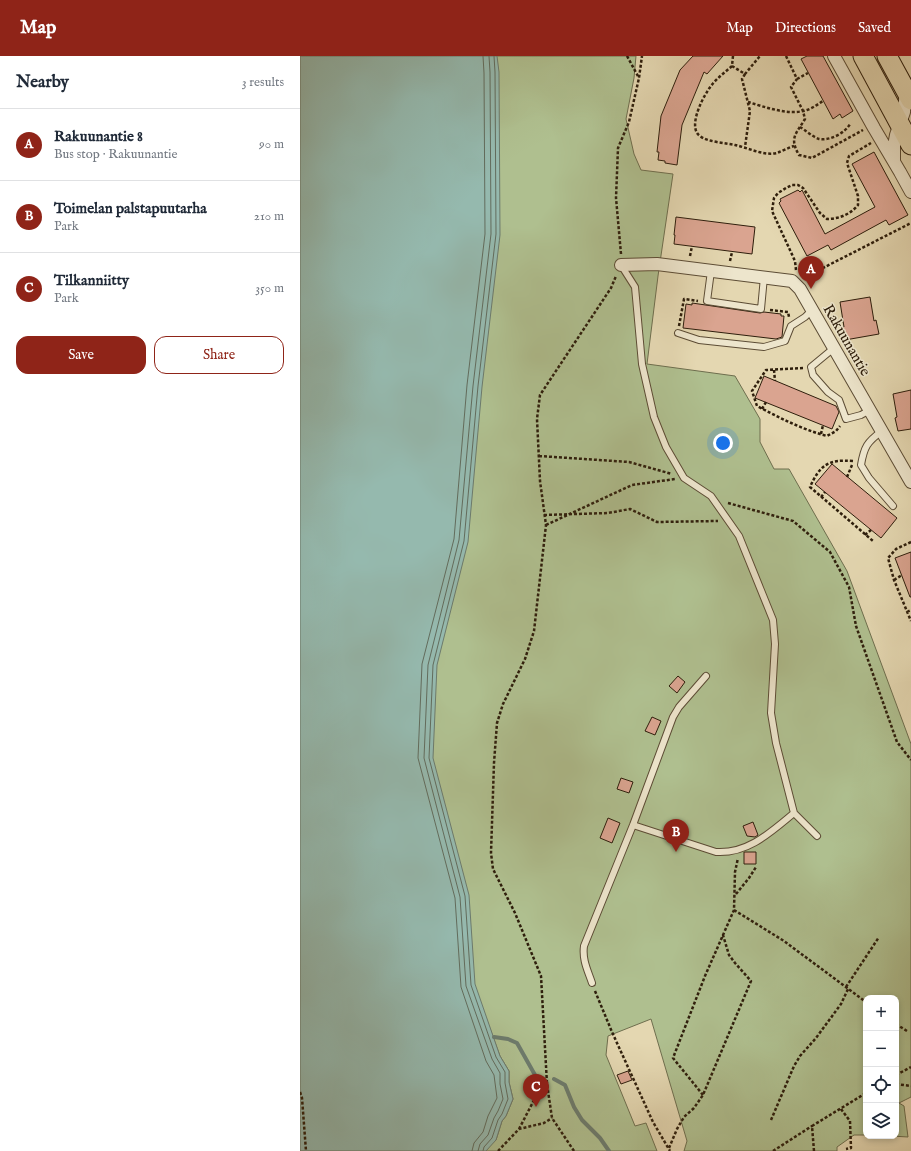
<!DOCTYPE html>
<meta charset="utf-8">
<style>
body{margin:0;font-family:"IM FELL English",serif;background:#f6f6f7;color:#1f2937}
.controls{position:absolute;right:12px;bottom:12px;display:grid;overflow:hidden;border-radius:8px;box-shadow:0 2px 6px #0003}
.controls button{width:36px;height:36px;display:grid;place-items:center;padding:0;border:0;border-bottom:1px solid #e0e1e3;background:#fff;color:#1f2937;font:20px sans-serif}
.you{position:absolute;left:423px;top:387px;width:14px;height:14px;margin:-10px;border:3px solid #fff;border-radius:50%;background:#1a73e8;box-shadow:0 0 0 6px #1a73e833}
.badge{display:grid;place-items:center;width:26px;height:26px;border-radius:50%;background:#8f2418;color:#fff;font-size:13px;font-weight:700}
.pin{position:absolute;translate:-50% -33px;filter:drop-shadow(0 1px 2px #0008)}
.pin::after{content:'';position:absolute;top:21px;width:14px;height:12px;background:inherit;clip-path:polygon(0 0,100% 0,50% 100%)}
.list{margin:0;padding:0;list-style:none}
h2{display:flex;justify-content:space-between;align-items:center;height:52px;margin:0;padding:0 16px;font-size:17px}
h2 small{font-size:13px;font-weight:400;color:#747a83}
.list li{display:grid;grid-template-columns:26px 1fr auto;gap:12px;align-items:center;box-sizing:border-box;height:72px;padding:0 16px;border-top:1px solid #e0e1e3}
.list b{display:block;font-size:15px;white-space:nowrap}
.list p{margin:0;font-size:13px;white-space:nowrap;color:#747a83}
.list em{font-size:13px;font-style:normal;color:#747a83}
.actions{display:flex;gap:8px;padding:12px 16px}
.actions a{flex:1;padding:9px 0;border:1px solid #8f2418;border-radius:12px;text-align:center;font-size:14px;color:#8f2418}
.actions .main{background:#8f2418;color:#fff}
.icon{flex:none;width:22px;height:22px;fill:none;stroke:currentColor;stroke-width:2;stroke-linecap:round;stroke-linejoin:round}
.map{position:relative;flex:none;width:611px;height:1095px;overflow:hidden}
header{display:flex;align-items:center;gap:24px;box-sizing:border-box;height:56px;padding:0 20px;background:#8f2418;color:#fff}
header strong{font-size:19px}
nav{display:flex;gap:22px;margin-inline-start:auto;font-size:14px}
main{display:flex}
aside{flex:1;background:#fff}
.map>svg:first-child{display:block}
.green{fill:#afbf8f;stroke:#6e6e4e}
.water{fill:#95b9ae;stroke:#6c7b6d}
.lines{fill:none;stroke-linecap:round;stroke-linejoin:round}
.shore{stroke:#626c5d;stroke-width:1}
.stream{stroke:#6c7b6d;stroke-width:4}
.building{fill:#daa490;stroke:#2e1e0c}
.lane-casing{stroke:#5c4c35;stroke-width:8}
.street-casing{stroke:#5c4c35;stroke-width:14}
.primary-casing{stroke:#2e1e0c;stroke-width:21}
.path{stroke:#2e1e0c;stroke-width:2.5;stroke-dasharray:3 2;stroke-linecap:butt}
.lane{stroke:#ede5cc;stroke-width:6}
.street{stroke:#ede5cc;stroke-width:12}
.primary{stroke:#e4d7b1;stroke-width:19}
.labels{text-anchor:middle;stroke-width:3;stroke-linejoin:round;paint-order:stroke}
.street-label{font-size:15px;fill:#2e1e0c;stroke:#ede5cc}
</style>
<header>
<strong>Map</strong>
<nav><a>Map</a><a>Directions</a><a>Saved</a></nav>
</header>
<main>
<aside>
<h2>Nearby<small>3 results</small></h2>
<ul class="list">
<li><span class="badge">A</span><div><b>Rakuunantie 8</b><p>Bus stop · Rakuunantie</p></div><em>90 m</em></li>
<li><span class="badge">B</span><div><b>Toimelan palstapuutarha</b><p>Park</p></div><em>210 m</em></li>
<li><span class="badge">C</span><div><b>Tilkanniitty</b><p>Park</p></div><em>350 m</em></li>
</ul>
<div class="actions"><a class="main">Save</a><a>Share</a></div>
</aside>
<div class="map">
<svg width="611" height="1095" viewBox="0 0 611 1095">
<rect width="100%" height="100%" fill="#e4d7b1"/>
<filter id="stains"><feTurbulence type="fractalNoise" baseFrequency=".005" numOctaves="4"/><feColorMatrix values="0 0 0 0 .2 0 0 0 0 .09 0 0 0 0 .02 0 0 0 .5 -.17"/></filter>
<radialGradient id="worn" r=".72"><stop offset=".6" stop-color="#630" stop-opacity="0"/><stop offset="1" stop-color="#630" stop-opacity=".3"/></radialGradient>
<!-- green -->
<path class="green" d="M120 0H336L334 22 326 63 334 98 341 114 373 118 358 220 347 308 435 320 460 363V386L474 413H489L547 515 611 688V1041L599 1047 604 1050 608 1081 591 1080H596V942H566V1079H554L537 1091V1095H384L387 1085 351 963 308 980 306 999 335 1070 346 1067 357 1095H152L196 1084 202 1065 206 1060 213 1043 209 1026V1015L200 1000 32 541Z"/>
<!-- water -->
<path class="water" d="M0 0H197L199 16 200 179 182 331 168 486 137 609 133 702 169 839 175 928 200 1000 209 1015V1026L213 1043 206 1060 202 1065 196 1084 186 1095H0Z"/>
<g class="lines">
<!-- shore -->
<path class="shore" d="M172 1095 174 1087 183 1076 188 1060 197 1042 194 1019 186 1005 161 931 155 842 118 702 122 608 154 483 167 329 185 178 184 17 183 0
M178 1095 180 1088 188 1079 194 1062 198 1055 203 1043 200 1028V1017L192 1003 166 930 160 841 124 702 128 609 159 484 173 330 191 178 190 16 189 0
M183 1095 184 1091 192 1082 198 1064 202 1058 208 1043 205 1027V1016L196 1001 171 929 165 840 129 702 133 609 164 485 178 330 196 178 195 16 194 0"/>
<!-- stream -->
<path class="stream" d="M194 981 208 983 217 987 235 1019 240 1022
M254 1023 265 1029 274 1051 282 1064 300 1082 309 1095"/>
</g>
<!-- building -->
<path class="building" d="M393 0H423L407 18 404 16 382 69 377 109 365 107V105L358 104 359 96H357L361 60 380 14Z
M507 0H523L553 55 542 62 540 58 533 63 501 3Z
M574 96 608 159 589 169 586 164 531 194 528 189 507 200 479 147 481 145 480 143 498 134 500 136 502 134 525 178 575 151 552 108Z
M376 161 455 171 452 198 374 188 375 179H374Z
M570 241 574 265 576 264 579 278 545 284 542 271H544L540 246Z
M392 247 460 257 464 256 481 258V260H484L482 281 476 283 383 272 386 248 392 249Z
M464 320 536 350 539 356 532 373 455 342Z
M611 334V373L598 375 595 362 597 361 593 338Z
M532 408 597 462 581 482 515 428Z
M611 496V541H610L595 502Z
M378 620 385 626 377 637 369 630Z
M352 661 361 665 355 679 345 675Z
M321 722 333 726 329 737 317 733Z
M308 762 320 767 312 787 300 782Z
M453 766 458 779 455 781 447 780 443 770Z
M444 796H456V808H444Z
M328 1015 332 1024 321 1028 317 1019Z"/>
<g class="lines">
<!-- lane casing -->
<g class="lane-casing">
<path id="lane" d="M321 209 335 231 342 308 354 361 366 391 384 422 411 440 439 480 473 564 475 588 471 657 476 687 494 757 517 780
M411 215 407 245 461 253 464 221
M378 277 399 284 464 291 485 285 491 270 505 261 512 254
M534 292 511 311 513 319 528 336 539 344 546 363 561 359 570 354
M582 375C567 386 564 391 561 409L569 422 593 450
M333 769 416 796C448 798 471 776 494 757
M292 927C288 915 282 904 284 890L333 769 373 661 379 651 406 620"/>
</g>
<!-- street casing -->
<g class="street-casing">
<path id="street" d="M534 0 574 72 600 116 611 136
M594 104V90L596 79 604 56 606 34
M321 209 357 208 492 225 500 233 611 426"/>
</g>
<!-- primary casing -->
<g class="primary-casing">
<path id="primary" d="M563 0 611 89
M587 0 611 44"/>
</g>
<!-- path -->
<path class="path" d="M327 0 339 22
M433 0 432 10 445 18 460 0
M486 0 497 23 491 31 503 55 505 63C496 78 489 82 499 99L512 102 563 74
M432 10C423 18 413 25 407 36 401 45 388 72 400 80 407 86 426 87 435 89 449 92 463 100 477 97 482 95 488 92 494 90
M445 18 442 23 450 55 445 91
M497 23 508 17
M448 46C465 51 489 60 507 54 513 52 518 48 523 45
M500 71C505 74 513 81 519 83 530 85 545 77 550 68
M321 198 316 142 318 92 329 66 339 22 342 0
M390 200 392 190
M430 205 432 196
M496 214 495 205 472 155 474 142 478 137 486 132 492 129H498L503 132 520 157 527 163C539 163 551 158 558 149V140L547 107 549 100 571 87
M507 225 519 214 611 167
M470 254 488 256 489 261
M533 269 543 265
M379 270 384 243 398 245
M503 312 466 314 452 335 457 350C480 362 501 373 527 380L536 375 540 370
M474 314 475 325
M462 353 466 346
M521 378 523 369
M239 400 329 406 372 418
M553 405C528 403 520 409 510 431L573 485
M547 421 552 409
M521 441 525 436
M428 447 493 465 530 496 549 531 556 570 597 686 611 704
M244 459 308 457 330 453 357 466 418 465
M246 469 332 429 375 423
M565 479 571 474
M611 486 596 493 588 502 594 524 611 565
M594 524 602 519
M607 556 611 554
M436 838 449 822 456 811
M434 854 484 885 566 946
M546 931 579 881
M295 935 312 976 353 1066 370 1095
M596 968 607 975
M596 1019 611 1011
M596 1028 611 1030
M0 1036 2 1042 6 1095
M403 1039 373 1002 405 920 434 854 435 816 438 802
M541 1053 550 1065 551 1092 546 1093
M471 1064 494 1010 500 1000 516 982 541 948 548 933
M219 1073 233 1046 247 1028
M369 1092 377 1073 384 1061 394 1052 403 1039 451 925 435 907 429 899 423 879
M198 1095 219 1073 244 1067 252 1062
M274 1095 252 1062 247 1028 241 920 215 857 193 813 191 797 194 707 197 667 203 648 225 603 234 575 246 469 240 425 237 363 240 339 311 232 316 220
M473 1095 512 1070
M514 1095 512 1070 566 1037"/>
<!-- lane -->
<use href="#lane" class="lane"/>
<!-- street -->
<use href="#street" class="street"/>
<!-- primary -->
<use href="#primary" class="primary"/>
</g>
<g class="labels">
<!-- street labels -->
<g class="street-label">
<text transform="translate(547 284) rotate(60)" y="5">Rakuunantie</text>
</g>
</g>
<rect width="100%" height="100%" filter="url(#stains)"/>
<rect width="100%" height="100%" fill="url(#worn)"/>
</svg>
<div class="controls">
<button>+</button>
<button>−</button>
<button><svg class="icon" aria-label="locate" viewBox="0 0 24 24"><circle cx="12" cy="12" r="6"/><path d="M12 2v4M12 18v4M2 12h4M18 12h4"/></svg></button>
<button><svg class="icon" aria-label="layers" viewBox="0 0 24 24"><path d="M12 4l9 5-9 5-9-5zM3 14l9 5 9-5"/></svg></button>
</div>
<div class="you"></div>
<div class="pin badge" style="left:511px;top:233px">A</div>
<div class="pin badge" style="left:376px;top:796px">B</div>
<div class="pin badge" style="left:236px;top:1051px">C</div>
</div>
</main>
